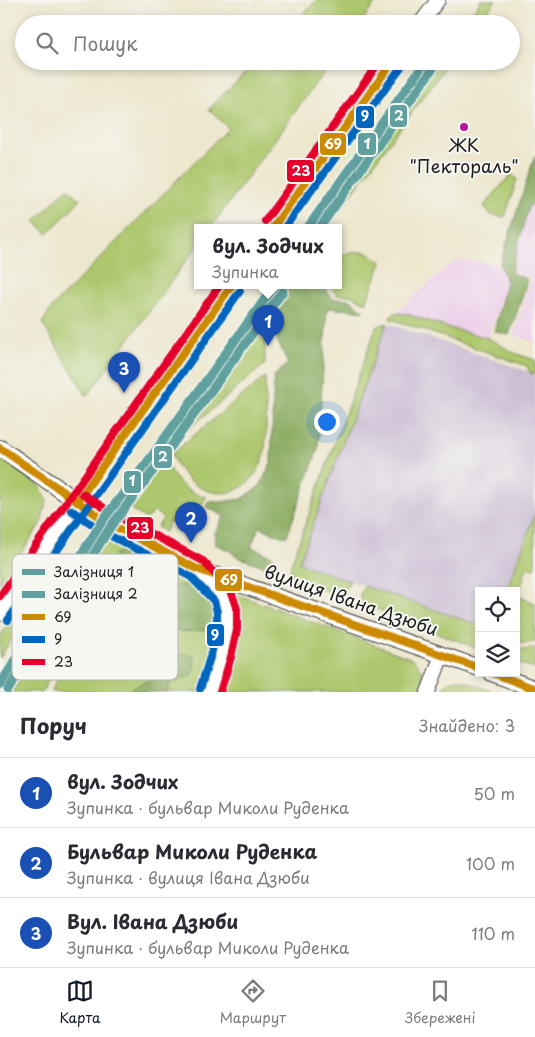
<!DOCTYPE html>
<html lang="uk">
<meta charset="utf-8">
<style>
body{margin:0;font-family:"Playpen Sans",sans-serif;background:#f7f7f7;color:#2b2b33}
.controls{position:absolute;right:15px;bottom:15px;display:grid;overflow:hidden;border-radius:0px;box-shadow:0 2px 8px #0003}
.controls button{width:45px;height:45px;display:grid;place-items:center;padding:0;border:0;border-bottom:1px solid #e1e1e2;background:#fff;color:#2b2b33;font:25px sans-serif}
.you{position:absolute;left:326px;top:421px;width:18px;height:18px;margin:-12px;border:4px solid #fff;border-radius:50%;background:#1a73e8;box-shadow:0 0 0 8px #1a73e833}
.badge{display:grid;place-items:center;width:32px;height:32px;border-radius:50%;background:#111827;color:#fff;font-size:16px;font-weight:700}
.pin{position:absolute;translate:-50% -41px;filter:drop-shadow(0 1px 2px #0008)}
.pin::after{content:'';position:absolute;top:26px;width:18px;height:15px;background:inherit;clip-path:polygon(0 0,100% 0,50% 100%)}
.popup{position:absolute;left:194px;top:224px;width:148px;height:65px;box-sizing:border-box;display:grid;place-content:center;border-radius:0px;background:#fff;filter:drop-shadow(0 1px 4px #0005);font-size:16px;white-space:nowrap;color:#7c7c81}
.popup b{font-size:19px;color:#2b2b33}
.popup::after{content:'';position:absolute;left:50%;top:100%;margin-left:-10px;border:10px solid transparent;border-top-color:#fff}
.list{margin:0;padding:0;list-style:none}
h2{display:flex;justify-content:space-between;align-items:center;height:65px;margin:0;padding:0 20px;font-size:21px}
h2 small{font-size:16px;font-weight:400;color:#7c7c81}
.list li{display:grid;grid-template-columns:32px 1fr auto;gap:15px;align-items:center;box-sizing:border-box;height:70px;padding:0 20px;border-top:1px solid #e1e1e2}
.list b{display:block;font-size:19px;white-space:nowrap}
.list p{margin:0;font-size:16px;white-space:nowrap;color:#7c7c81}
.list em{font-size:16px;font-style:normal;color:#7c7c81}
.icon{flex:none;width:28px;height:28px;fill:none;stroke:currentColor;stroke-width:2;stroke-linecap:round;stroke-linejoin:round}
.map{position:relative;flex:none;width:535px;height:692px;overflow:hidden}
.search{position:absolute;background:#fff;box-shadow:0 2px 8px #0003;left:15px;right:15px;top:15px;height:55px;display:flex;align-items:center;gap:12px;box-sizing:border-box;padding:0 18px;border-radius:28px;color:#7c7c81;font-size:19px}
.sheet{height:275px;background:#fff}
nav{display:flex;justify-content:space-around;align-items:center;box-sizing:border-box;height:70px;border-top:1px solid #e1e1e2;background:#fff;font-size:14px;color:#7c7c81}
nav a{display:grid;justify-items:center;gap:2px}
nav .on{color:#111827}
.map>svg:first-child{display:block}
.built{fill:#edd0e9}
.industrial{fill:#ccbed4}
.green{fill:#adc76d;stroke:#647244}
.forest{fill:#8aac60;stroke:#53643e}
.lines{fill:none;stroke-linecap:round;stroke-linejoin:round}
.minor-casing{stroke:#3b3a37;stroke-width:16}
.major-casing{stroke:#3b3a37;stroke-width:18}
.minor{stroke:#fff;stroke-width:14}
.major{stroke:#fff;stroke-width:16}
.bus-1-casing{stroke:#f6f6f2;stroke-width:11}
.bus-2-casing{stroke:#f6f6f2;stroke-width:11}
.bus-3-casing{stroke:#f6f6f2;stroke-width:11}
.bus-1{stroke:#cb8a06;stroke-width:8}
.bus-2{stroke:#0065bd;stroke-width:8}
.bus-3{stroke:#e4002b;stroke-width:8}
.rail-1-casing{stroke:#f6f6f2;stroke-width:12}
.rail-2-casing{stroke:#f6f6f2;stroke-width:12}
.rail-1{stroke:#61a09e;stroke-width:9}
.rail-2{stroke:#61a09e;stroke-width:9}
.poi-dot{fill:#b5179e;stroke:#f6f6f2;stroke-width:2}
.labels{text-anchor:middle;stroke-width:4;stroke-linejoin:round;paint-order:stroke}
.poi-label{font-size:18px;fill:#1c1c1c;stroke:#f6f6f2}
.street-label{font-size:18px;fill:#1c1c1c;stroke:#f6f6f2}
.key{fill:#f6f6f2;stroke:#b5b5b2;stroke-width:1}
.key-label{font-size:14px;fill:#1c1c1c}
.line-badge{stroke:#f6f6f2;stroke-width:2}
.badge-label{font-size:14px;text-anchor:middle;font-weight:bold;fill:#fff}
</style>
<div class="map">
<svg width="535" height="692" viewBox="0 0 535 692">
<rect width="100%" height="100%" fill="#f6f6f2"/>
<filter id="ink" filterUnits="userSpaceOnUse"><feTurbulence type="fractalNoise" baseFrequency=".02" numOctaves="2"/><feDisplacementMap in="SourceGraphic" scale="10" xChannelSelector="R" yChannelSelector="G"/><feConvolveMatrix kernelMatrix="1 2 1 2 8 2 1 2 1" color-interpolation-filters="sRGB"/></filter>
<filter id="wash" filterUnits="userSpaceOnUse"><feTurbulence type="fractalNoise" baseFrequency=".0096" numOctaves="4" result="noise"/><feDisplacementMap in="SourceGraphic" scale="20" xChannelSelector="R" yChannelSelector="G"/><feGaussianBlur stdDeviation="1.12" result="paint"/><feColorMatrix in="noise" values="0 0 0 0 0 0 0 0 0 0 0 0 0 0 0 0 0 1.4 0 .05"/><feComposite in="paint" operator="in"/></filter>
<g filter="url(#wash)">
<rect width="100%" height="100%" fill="#ede7cd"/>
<!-- built -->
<path class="built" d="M535 198V342L513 335 531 278 513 272 529 208Z
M460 260 500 264 504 274 506 282 488 338 446 327 407 314 395 313 452 263Z"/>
<!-- industrial -->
<path class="industrial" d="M387 323 535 374V514L506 591H479V625L299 563Z"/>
<!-- green -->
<path class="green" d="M317 0H377L360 24H293Z
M481 0H496L478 24H464Z
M256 61H332L211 227H198V245L87 396 42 323 53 306 228 128 211 111 208 110Z
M437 61H450L327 227H318Z
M511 174 517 179 505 217 491 215 484 206Z
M67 188 80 200 47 234 35 221Z
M356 252H366L382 262 366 303 350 295H337L329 285H338V259L345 254Z
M268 299 265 337V364L169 446V435Z
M395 313 407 314 446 327 488 338 514 353 535 360V374L530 373 527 366 389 318Z
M387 323 299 563 350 581 341 596 293 579 290 572 291 564 376 328 381 325Z
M265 377C265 396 269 446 262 461 242 511 188 497 171 454Z
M0 458 40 486 47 500 41 523 0 585Z
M161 459C168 463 169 469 173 475 180 486 192 494 206 497L190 526 177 517 172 523 169 521 165 532 157 527 163 519 155 511 146 519 128 507 126 498Z
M535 514V569L527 567 518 596 535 603V642L516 644V591H506Z
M107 537 189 573 210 587 221 609 219 638 199 692H51L65 664 62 612Z
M42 569 51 575 0 658V637L22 599Z
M364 586 479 625V649L361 603 360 595Z
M236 594 413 659C424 671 425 677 419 692H223L238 650 241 622Z
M56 615 59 660 42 692H12Z
M535 648V669L516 663V651Z
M460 679 494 692H442C446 682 450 680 460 679Z"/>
<!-- forest -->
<path class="forest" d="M535 155V201L528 208 511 273 527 279 523 295 509 335 494 331 506 282 500 264Z
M288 285H322L333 299H349L364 311 327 308 318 449 287 536H281L259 527 251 547 274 557 277 561 275 566 270 568 240 558 228 550 215 544V533L224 516 206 507 208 501 220 502 242 499 260 486 271 463 274 376 288 364 278 342 275 323 279 298Z
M128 549 160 570C155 577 142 575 133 576L135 592 153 600 167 588 189 584C212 598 217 601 215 629L183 632 147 619 128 603 114 570 115 554Z
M185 654 195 657 193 675 170 683 168 692H129L133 687 159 676 170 655Z"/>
</g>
<g filter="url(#ink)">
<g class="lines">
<!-- minor casing -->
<g class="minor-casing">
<path id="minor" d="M420 24 438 0
M273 227 393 61
M0 614 91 483 232 285
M428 692 442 655"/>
</g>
<!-- major casing -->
<g class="major-casing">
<path id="major" d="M0 448 110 524 197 569 479 668
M201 572C209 579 219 588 224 598 236 628 219 664 209 692
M492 673 535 689"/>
</g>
<!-- minor -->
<use href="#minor" class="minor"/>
<!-- major -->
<use href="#major" class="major"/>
<!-- bus-1 casing -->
<g class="bus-1-casing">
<path id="bus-1" d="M273 227 393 61
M0 448 110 524 197 569 479 668
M77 502 232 285
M493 673 535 689"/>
</g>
<!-- bus-2 casing -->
<g class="bus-2-casing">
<path id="bus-2" d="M285 227 401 67
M71 510 105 533 191 577 214 601 217 612V628L212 651 200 689
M8 620 240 291"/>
</g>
<!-- bus-3 casing -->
<g class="bus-3-casing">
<path id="bus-3" d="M265 221 380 61
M83 494 115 515 203 561 231 591 237 609V630L231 657 220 692
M0 596 220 285"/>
</g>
<!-- bus-1 -->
<use href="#bus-1" class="bus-1"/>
<!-- bus-2 -->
<use href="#bus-2" class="bus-2"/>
<!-- bus-3 -->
<use href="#bus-3" class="bus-3"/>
<!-- rail-1 casing -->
<g class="rail-1-casing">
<path id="rail-1" d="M308 227 426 61
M0 685 103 520 151 457 275 285"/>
</g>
<!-- rail-2 casing -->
<g class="rail-2-casing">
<path id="rail-2" d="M320 227 434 67
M8 690 111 526 159 463 283 291"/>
</g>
<!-- rail-1 -->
<use href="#rail-1" class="rail-1"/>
<!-- rail-2 -->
<use href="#rail-2" class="rail-2"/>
</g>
</g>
<!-- markers -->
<circle class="poi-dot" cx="464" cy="127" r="5"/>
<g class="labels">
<!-- poi labels -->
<g class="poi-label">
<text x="464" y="152">ЖК<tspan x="464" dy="21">"Пектораль"</tspan></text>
</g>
<!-- street labels -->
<g class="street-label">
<text transform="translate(351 601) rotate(19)" y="6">вулиця Івана Дзюби</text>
</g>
</g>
<!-- legend -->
<rect x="12" y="554" width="166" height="126" rx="8" class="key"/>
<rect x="22" y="569" width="23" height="6" fill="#61a09e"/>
<rect x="22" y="591" width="23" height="7" fill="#61a09e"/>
<rect x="22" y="614" width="23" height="6" fill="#cb8a06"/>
<rect x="22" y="636" width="23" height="7" fill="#0065bd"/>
<rect x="22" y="659" width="23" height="6" fill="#e4002b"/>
<g class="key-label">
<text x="54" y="577">Залізниця 1</text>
<text x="54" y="599">Залізниця 2</text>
<text x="54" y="622">69</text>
<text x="54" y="644">9</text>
<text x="54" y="667">23</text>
</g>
<g class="line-badge">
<rect x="389" y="104" width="19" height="24" rx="5" fill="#61a09e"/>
<rect x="355" y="105" width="20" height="24" rx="5" fill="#0065bd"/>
<rect x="319" y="132" width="28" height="24" rx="5" fill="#cb8a06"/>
<rect x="357" y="132" width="20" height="24" rx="5" fill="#61a09e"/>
<rect x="286" y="159" width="29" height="24" rx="5" fill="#e4002b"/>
<rect x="153" y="445" width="20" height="24" rx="5" fill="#61a09e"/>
<rect x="123" y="470" width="19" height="24" rx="5" fill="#61a09e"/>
<rect x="126" y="516" width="28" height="24" rx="5" fill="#e4002b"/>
<rect x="214" y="568" width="29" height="24" rx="5" fill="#cb8a06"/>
<rect x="206" y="623" width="19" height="24" rx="5" fill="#0065bd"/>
</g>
<g class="badge-label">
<text x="399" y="121">2</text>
<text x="365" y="121">9</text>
<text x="333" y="149">69</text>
<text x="367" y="149">1</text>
<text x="301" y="176">23</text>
<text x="163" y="462">2</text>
<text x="132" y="486">1</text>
<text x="140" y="533">23</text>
<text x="229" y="585">69</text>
<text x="215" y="640">9</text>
</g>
</svg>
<div class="controls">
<button><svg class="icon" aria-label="locate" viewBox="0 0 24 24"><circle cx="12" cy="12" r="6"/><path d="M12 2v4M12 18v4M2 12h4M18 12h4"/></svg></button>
<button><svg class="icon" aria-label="layers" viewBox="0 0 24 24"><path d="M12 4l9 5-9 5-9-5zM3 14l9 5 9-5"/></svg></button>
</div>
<div class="you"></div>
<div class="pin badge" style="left:268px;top:346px;background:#1a4fb4">1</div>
<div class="popup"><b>вул. Зодчих</b>Зупинка</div>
<div class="pin badge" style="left:191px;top:543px;background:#1a4fb4">2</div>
<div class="pin badge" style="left:124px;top:393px;background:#1a4fb4">3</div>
<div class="search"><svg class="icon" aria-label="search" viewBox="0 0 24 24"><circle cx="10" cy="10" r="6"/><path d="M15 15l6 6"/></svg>Пошук</div>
</div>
<section class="sheet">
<h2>Поруч<small>Знайдено: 3</small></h2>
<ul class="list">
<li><span class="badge" style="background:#1a4fb4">1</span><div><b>вул. Зодчих</b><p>Зупинка · бульвар Миколи Руденка</p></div><em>50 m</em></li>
<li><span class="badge" style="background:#1a4fb4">2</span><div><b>Бульвар Миколи Руденка</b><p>Зупинка · вулиця Івана Дзюби</p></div><em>100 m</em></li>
<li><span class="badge" style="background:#1a4fb4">3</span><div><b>Вул. Івана Дзюби</b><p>Зупинка · бульвар Миколи Руденка</p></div><em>110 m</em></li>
</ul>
</section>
<nav>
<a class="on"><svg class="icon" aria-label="map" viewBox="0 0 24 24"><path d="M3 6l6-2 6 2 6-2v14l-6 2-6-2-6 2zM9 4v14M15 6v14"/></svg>Карта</a>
<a><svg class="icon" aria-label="directions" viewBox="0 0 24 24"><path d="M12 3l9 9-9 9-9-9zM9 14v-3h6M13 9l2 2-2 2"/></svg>Маршрут</a>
<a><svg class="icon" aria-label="saved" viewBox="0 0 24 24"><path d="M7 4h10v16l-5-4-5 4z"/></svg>Збережені</a>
</nav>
